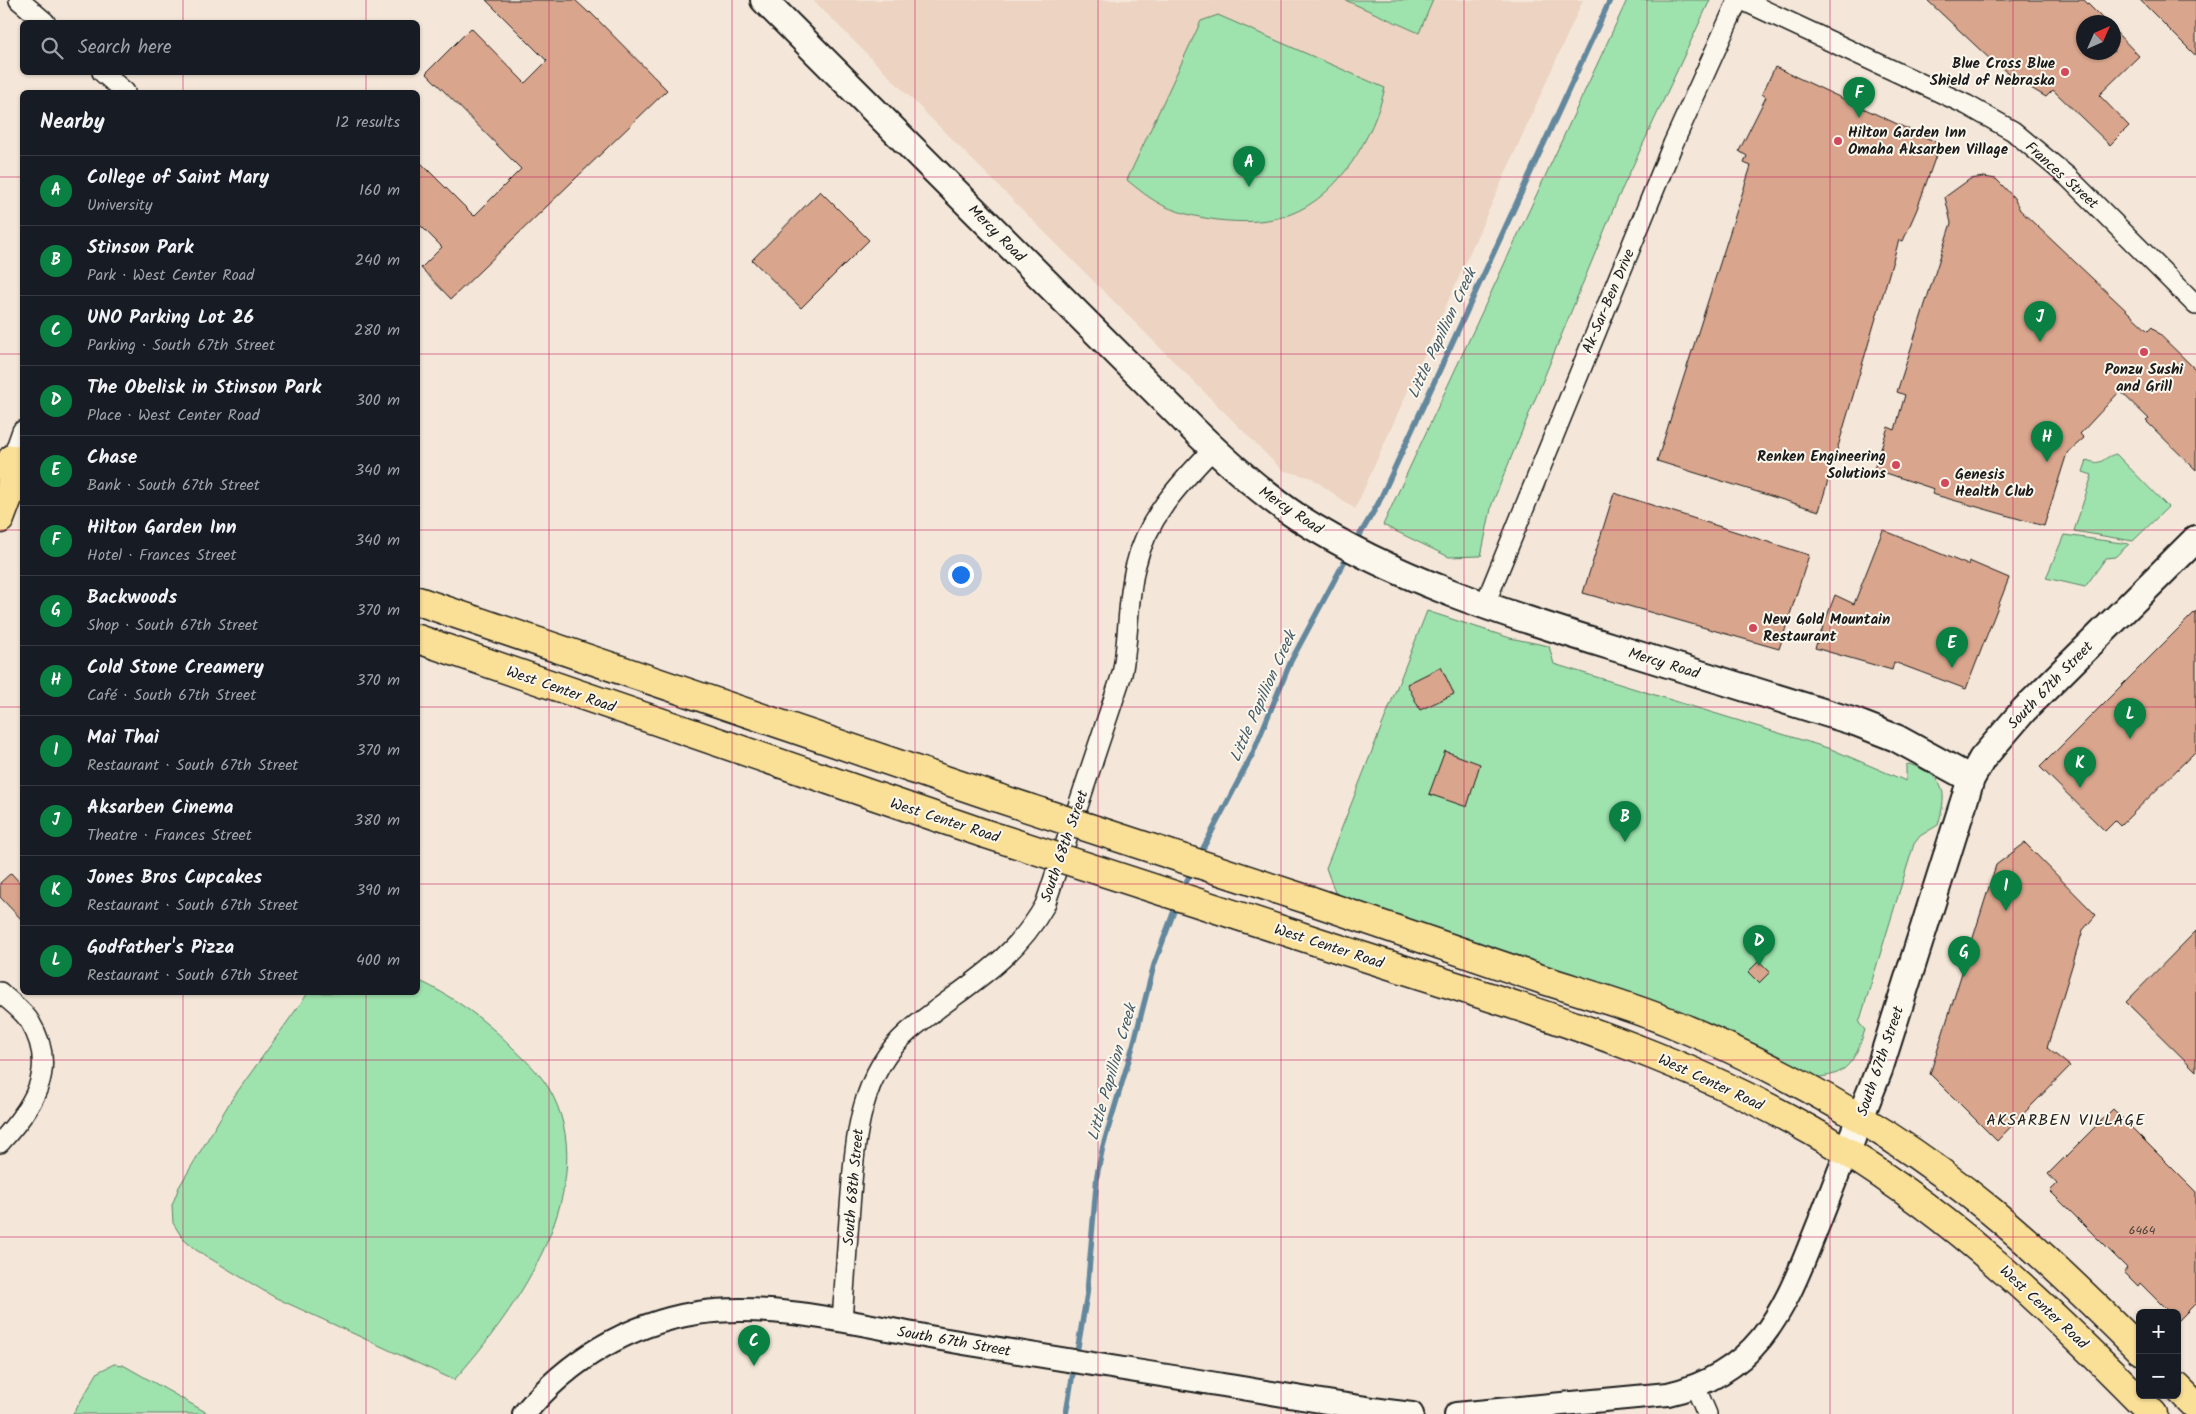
<!DOCTYPE html>
<meta charset="utf-8">
<style>
body{margin:0;font-family:Kalam,sans-serif;background:#242831;color:#f1f3f6}
.controls{position:absolute;right:15px;bottom:15px;display:grid;overflow:hidden;border-radius:8px;box-shadow:0 1px 4px #0004}
.controls button{width:45px;height:45px;display:grid;place-items:center;padding:0;border:0;border-bottom:1px solid #363941;background:#171b24;color:#f1f3f6;font:25px sans-serif}
.compass{position:absolute;left:2076px;top:15px;width:45px;height:45px;border-radius:50%;background:#171b24;box-shadow:0 1px 4px #0004;rotate:45deg}
.you{position:absolute;left:960px;top:574px;width:18px;height:18px;margin:-12px;border:4px solid #fff;border-radius:50%;background:#1a73e8;box-shadow:0 0 0 8px #1a73e833}
.badge{display:grid;place-items:center;width:32px;height:32px;border-radius:50%;background:#0b8043;color:#fff;font-size:16px;font-weight:700}
.pin{position:absolute;translate:-50% -41px;filter:drop-shadow(0 1px 2px #0008)}
.pin::after{content:'';position:absolute;top:26px;width:18px;height:15px;background:inherit;clip-path:polygon(0 0,100% 0,50% 100%)}
.list{margin:0;padding:0;list-style:none}
h2{display:flex;justify-content:space-between;align-items:center;height:65px;margin:0;padding:0 20px;font-size:21px}
h2 small{font-size:16px;font-weight:400;color:#9ea1a6}
.list li{display:grid;grid-template-columns:32px 1fr auto;gap:15px;align-items:center;box-sizing:border-box;height:70px;padding:0 20px;border-top:1px solid #363941}
.list b{display:block;font-size:19px;white-space:nowrap}
.list p{margin:0;font-size:16px;white-space:nowrap;color:#9ea1a6}
.list em{font-size:16px;font-style:normal;color:#9ea1a6}
.icon{flex:none;width:28px;height:28px;fill:none;stroke:currentColor;stroke-width:2;stroke-linecap:round;stroke-linejoin:round}
.map{position:relative;flex:none;width:2196px;height:1414px;overflow:hidden}
.search{position:absolute;background:#171b24;box-shadow:0 1px 4px #0004;left:20px;top:20px;width:400px;height:55px;display:flex;align-items:center;gap:12px;box-sizing:border-box;padding:0 18px;border-radius:8px;color:#9ea1a6;font-size:19px}
.panel{position:absolute;background:#171b24;box-shadow:0 1px 4px #0004;left:20px;top:90px;width:400px;height:905px;border-radius:8px}
.map>svg:first-child{display:block}
.built{fill:#ecd3c2}
.green{fill:#9ee2ad;stroke:#5d7f64}
.lines{fill:none;stroke-linecap:round;stroke-linejoin:round}
.stream{stroke:#64889e;stroke-width:5.5}
.building{fill:#d9a58d;stroke:#1c1c1c}
.minor-casing{stroke:#1c1c1c;stroke-width:22}
.tertiary-casing{stroke:#1c1c1c;stroke-width:26}
.secondary-casing{stroke:#1c1c1c;stroke-width:30}
.primary-casing{stroke:#1c1c1c;stroke-width:31}
.minor{stroke:#fbf7ec;stroke-width:19}
.tertiary{stroke:#fbf7ec;stroke-width:22}
.secondary{stroke:#fbf7ec;stroke-width:26}
.primary{stroke:#fadf96;stroke-width:28}
.primary-bridge-casing{stroke:#1c1c1c;stroke-width:31;stroke-linecap:butt}
.primary-bridge{stroke:#fadf96;stroke-width:28}
.grid{fill:none;stroke:#c2185b;stroke-width:1;stroke-opacity:0.55}
.poi-dot{fill:#d1495b;stroke:#fbf7ec;stroke-width:2}
.labels{text-anchor:middle;stroke-width:4;stroke-linejoin:round;paint-order:stroke}
.number-label{font-size:12px;fill:#4b3e38}
.poi-label{font-size:15px;font-weight:bold;fill:#1c1c1c;stroke:#fbf7ec;text-anchor:start}
.street-label{font-size:15px;fill:#1c1c1c;stroke:#fbf7ec}
.water-label{font-size:16px;font-style:italic;fill:#465b68;stroke:#fbf7ec}
.neighbourhood-label{font-size:16px;letter-spacing:1px;fill:#1c1c1c;stroke:#fbf7ec}
</style>
<div class="map">
<svg width="2196" height="1414" viewBox="0 0 2196 1414">
<rect width="100%" height="100%" fill="#f4e7d9"/>
<filter id="ink" filterUnits="userSpaceOnUse"><feTurbulence type="fractalNoise" baseFrequency=".02" numOctaves="2"/><feDisplacementMap in="SourceGraphic" scale="10" xChannelSelector="R" yChannelSelector="G"/><feConvolveMatrix kernelMatrix="1 2 1 2 8 2 1 2 1" color-interpolation-filters="sRGB"/></filter>
<g filter="url(#ink)">
<!-- built -->
<path class="built" d="M813 0H1583L1355 509 1312 478 1282 470Z"/>
<!-- green -->
<path class="green" d="M1345 0H1433L1419 33Z
M1627 0H1710L1617 200 1492 504 1481 556 1449 557 1383 525Z
M1218 15 1385 88C1373 137 1340 195 1291 214 1256 228 1197 221 1164 206 1150 199 1139 190 1127 180L1201 21Z
M2116 454 2168 507 2133 541 2074 531 2092 475 2083 472 2087 460C2103 467 2102 457 2116 454Z
M2064 535 2129 544 2115 557 2106 558 2085 587 2046 578Z
M1427 611 1510 638 1549 646 1554 664 1831 749 1906 781V765L1909 764C1946 777 1948 790 1938 825L1920 836 1914 844 1859 1023 1865 1030C1855 1059 1848 1078 1812 1077L1336 895 1326 868Z
M418 980C452 996 483 1018 510 1045 523 1058 538 1071 548 1087 606 1183 517 1310 454 1380L274 1297 196 1250 183 1239 173 1223 172 1205 179 1187 230 1102 308 993 418 992Z
M114 1364 123 1365 209 1414H73L98 1372Z"/>
<g class="lines">
<!-- stream -->
<path class="stream" d="M1355 543 1378 504 1610 0
M1199 856 1252 755 1291 661 1349 553
M1182 890 1193 869
M1076 1358 1087 1294 1097 1175 1103 1146 1133 1046 1154 965 1177 903
M1066 1414 1074 1367"/>
</g>
<!-- building -->
<path class="building" d="M486 0H575L589 13 590 12 667 90 451 299 421 268 442 247 418 223V160L474 216 521 169 426 73 471 28 525 83 547 61Z
M1927 0H2084L2106 22H2084V52H2114V30L2139 56 2099 95 2129 126 2110 145 2053 90 2046 97 2026 85 1991 60Z
M2140 0H2196V56Z
M1775 67 1940 144 1917 209 1903 241 1899 240 1819 511 1657 461 1751 166 1744 163 1747 156 1739 151 1766 97 1762 94Z
M1984 177 1996 179 2002 185 2014 198 2020 210 2148 331 2152 327 2196 370V470L2146 421 2149 419 2120 391 2080 434 2084 438 2067 453 2044 526 1932 494 1934 489 1874 469 1888 427 1895 430 1905 395 1897 392 1951 223 1945 197 1970 179Z
M820 191 869 240 801 308 752 260Z
M1614 493 1809 555 1779 649 1583 593Z
M1883 530 1968 565 1969 561 2009 578 1966 689 1894 662 1892 670 1815 648 1835 595 1854 604Z
M2196 611V751L2120 826 2115 821 2105 831 2040 767Z
M1441 667 1454 694 1420 710 1407 684Z
M1445 751 1480 764 1467 807 1429 794Z
M2025 843 2096 915 2083 930 2047 1048 2070 1066 1997 1141 1930 1074 1996 865Z
M11 873 22 885V920L0 897V883Z
M2196 931V1071L2126 1002Z
M1759 961 1770 972 1759 983 1748 972Z
M2113 1109 2196 1192V1303L2178 1321 2177 1313H2170L2140 1283 2138 1286 2124 1272 2127 1268 2050 1191 2057 1184 2048 1174Z"/>
<g class="lines">
<!-- minor casing -->
<g class="minor-casing">
<path id="minor" d="M19 0 45 22
M1742 0 1967 105 2013 131 2068 177 2196 305
M102 72 125 92
M12 459 22 431
M1485 604 1673 144 1738 0
M0 992C9 1001 24 1011 30 1022 60 1071 31 1108 0 1143
M842 1320C845 1282 847 1244 850 1207 855 1145 857 1077 908 1032 958 989 1011 966 1045 905L1122 674C1129 639 1127 603 1135 568 1146 519 1179 484 1213 449
M1695 1386 1707 1414"/>
</g>
<!-- tertiary casing -->
<g class="tertiary-casing">
<path id="tertiary" d="M524 1414C568 1360 628 1324 697 1313 776 1301 868 1327 947 1340 1038 1356 1131 1370 1223 1385 1286 1395 1349 1407 1412 1414
M1456 1414 1668 1394C1755 1374 1782 1316 1812 1240 1824 1211 1835 1181 1847 1151"/>
</g>
<!-- secondary casing -->
<g class="secondary-casing">
<path id="secondary" d="M764 0 1195 431C1228 463 1261 493 1299 518 1394 579 1506 614 1613 647 1693 672 1774 697 1855 722L1896 738 1971 779
M1847 1151 1879 1070 1971 779 1982 759 2024 710 2196 539"/>
</g>
<!-- primary casing -->
<g class="primary-casing">
<path id="primary" d="M0 519 11 490 12 459
M418 601 995 797
M418 639 983 833
M1309 900C1386 926 1464 953 1541 979 1584 993 1627 1005 1669 1022 1784 1069 1896 1133 1992 1212 2044 1255 2092 1302 2140 1350
M1297 935C1482 997 1678 1046 1845 1151 1961 1223 2058 1317 2153 1414
M2177 1387 2196 1406"/>
</g>
<!-- minor -->
<use href="#minor" class="minor"/>
<!-- tertiary -->
<use href="#tertiary" class="tertiary"/>
<!-- secondary -->
<use href="#secondary" class="secondary"/>
<!-- primary -->
<use href="#primary" class="primary"/>
<!-- primary-bridge casing -->
<g class="primary-bridge-casing">
<path id="primary-bridge" d="M995 797 1309 900
M983 833 1297 935"/>
</g>
<!-- primary-bridge -->
<use href="#primary-bridge" class="primary-bridge"/>
</g>
</g>
<!-- grid -->
<path class="grid" d="M183 0V22M366 0V22M549 0V1414M732 0V1414M915 0V1414M1098 0V1414M1281 0V1414M1464 0V1414M1647 0V1414M1830 0V1414M2013 0V1414M183 72V92M366 72V92M0 177H22M418 177H2196M0 354H22M418 354H2196M0 530H22M418 530H2196M0 707H22M418 707H2196M0 884H22M418 884H2196M183 992V1414M366 992V1414M0 1060H2196M0 1237H2196"/>
<!-- markers -->
<g class="poi-dot">
<circle cx="2065" cy="72" r="5"/>
<circle cx="1838" cy="141" r="5"/>
<circle cx="2144" cy="352" r="5"/>
<circle cx="1896" cy="465" r="5"/>
<circle cx="1945" cy="483" r="5"/>
<circle cx="1753" cy="628" r="5"/>
</g>
<g class="labels">
<!-- number labels -->
<g class="number-label">
<text x="2142" y="1234">6464</text>
</g>
<!-- poi labels -->
<g class="poi-label">
<text x="2055" y="68" text-anchor="end">Blue Cross Blue<tspan x="2055" dy="17">Shield of Nebraska</tspan></text>
<text x="1848" y="137">Hilton Garden Inn<tspan x="1848" dy="17">Omaha Aksarben Village</tspan></text>
<text x="2144" y="374" text-anchor="middle">Ponzu Sushi<tspan x="2144" dy="17">and Grill</tspan></text>
<text x="1886" y="461" text-anchor="end">Renken Engineering<tspan x="1886" dy="17">Solutions</tspan></text>
<text x="1955" y="479">Genesis<tspan x="1955" dy="17">Health Club</tspan></text>
<text x="1763" y="624">New Gold Mountain<tspan x="1763" dy="17">Restaurant</tspan></text>
</g>
<!-- street labels -->
<g class="street-label">
<text transform="translate(2062 175) rotate(42)" y="5">Frances Street</text>
<text transform="translate(997 233) rotate(45)" y="5">Mercy Road</text>
<text transform="translate(1608 301) rotate(-67)" y="5">Ak-Sar-Ben Drive</text>
<text transform="translate(1291 510) rotate(34)" y="5">Mercy Road</text>
<text transform="translate(1664 663) rotate(17)" y="5">Mercy Road</text>
<text transform="translate(2050 685) rotate(-46)" y="5">South 67th Street</text>
<text transform="translate(561 689) rotate(19)" y="5">West Center Road</text>
<text transform="translate(945 820) rotate(18)" y="5">West Center Road</text>
<text transform="translate(1064 846) rotate(-71)" y="5">South 68th Street</text>
<text transform="translate(1329 946) rotate(18)" y="5">West Center Road</text>
<text transform="translate(1880 1061) rotate(-71)" y="5">South 67th Street</text>
<text transform="translate(1711 1082) rotate(25)" y="5">West Center Road</text>
<text transform="translate(853 1187) rotate(-85)" y="5">South 68th Street</text>
<text transform="translate(2044 1307) rotate(43)" y="5">West Center Road</text>
<text transform="translate(954 1341) rotate(10)" y="5">South 67th Street</text>
</g>
<!-- water labels -->
<g class="water-label">
<text transform="translate(1441 333) rotate(-65)" y="6">Little Papillion Creek</text>
<text transform="translate(1262 696) rotate(-66)" y="6">Little Papillion Creek</text>
<text transform="translate(1111 1072) rotate(-74)" y="6">Little Papillion Creek</text>
</g>
<!-- neighbourhood labels -->
<g class="neighbourhood-label">
<text x="2066" y="1125">AKSARBEN VILLAGE</text>
</g>
</g>
</svg>
<div class="controls">
<button>+</button>
<button>−</button>
</div>
<svg class="compass" viewBox="-18 -18 36 36"><path d="M0-13l5 13h-10z" fill="#e53935"/><path d="M0 13l5-13h-10z" fill="#9ea1a6"/></svg>
<div class="you"></div>
<div class="pin badge" style="left:1249px;top:187px">A</div>
<div class="pin badge" style="left:1625px;top:842px">B</div>
<div class="pin badge" style="left:754px;top:1366px">C</div>
<div class="pin badge" style="left:1759px;top:966px">D</div>
<div class="pin badge" style="left:1952px;top:668px">E</div>
<div class="pin badge" style="left:1859px;top:118px">F</div>
<div class="pin badge" style="left:1964px;top:977px">G</div>
<div class="pin badge" style="left:2047px;top:462px">H</div>
<div class="pin badge" style="left:2006px;top:911px">I</div>
<div class="pin badge" style="left:2040px;top:342px">J</div>
<div class="pin badge" style="left:2080px;top:788px">K</div>
<div class="pin badge" style="left:2130px;top:739px">L</div>
<div class="search"><svg class="icon" aria-label="search" viewBox="0 0 24 24"><circle cx="10" cy="10" r="6"/><path d="M15 15l6 6"/></svg>Search here</div>
<section class="panel">
<h2>Nearby<small>12 results</small></h2>
<ul class="list">
<li><span class="badge">A</span><div><b>College of Saint Mary</b><p>University</p></div><em>160 m</em></li>
<li><span class="badge">B</span><div><b>Stinson Park</b><p>Park · West Center Road</p></div><em>240 m</em></li>
<li><span class="badge">C</span><div><b>UNO Parking Lot 26</b><p>Parking · South 67th Street</p></div><em>280 m</em></li>
<li><span class="badge">D</span><div><b>The Obelisk in Stinson Park</b><p>Place · West Center Road</p></div><em>300 m</em></li>
<li><span class="badge">E</span><div><b>Chase</b><p>Bank · South 67th Street</p></div><em>340 m</em></li>
<li><span class="badge">F</span><div><b>Hilton Garden Inn</b><p>Hotel · Frances Street</p></div><em>340 m</em></li>
<li><span class="badge">G</span><div><b>Backwoods</b><p>Shop · South 67th Street</p></div><em>370 m</em></li>
<li><span class="badge">H</span><div><b>Cold Stone Creamery</b><p>Café · South 67th Street</p></div><em>370 m</em></li>
<li><span class="badge">I</span><div><b>Mai Thai</b><p>Restaurant · South 67th Street</p></div><em>370 m</em></li>
<li><span class="badge">J</span><div><b>Aksarben Cinema</b><p>Theatre · Frances Street</p></div><em>380 m</em></li>
<li><span class="badge">K</span><div><b>Jones Bros Cupcakes</b><p>Restaurant · South 67th Street</p></div><em>390 m</em></li>
<li><span class="badge">L</span><div><b>Godfather's Pizza</b><p>Restaurant · South 67th Street</p></div><em>400 m</em></li>
</ul>
</section>
</div>
